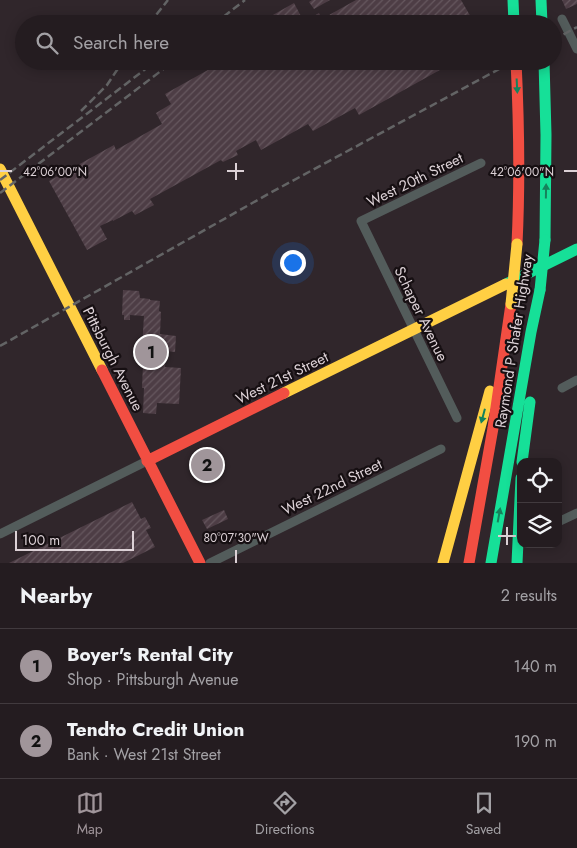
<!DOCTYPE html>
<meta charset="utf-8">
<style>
body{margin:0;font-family:Jost,sans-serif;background:#2c2529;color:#f1f3f6}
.controls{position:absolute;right:15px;bottom:15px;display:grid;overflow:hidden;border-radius:10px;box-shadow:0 2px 12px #0003}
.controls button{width:45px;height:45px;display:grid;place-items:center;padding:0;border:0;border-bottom:1px solid #413a3e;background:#241c20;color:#f1f3f6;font:25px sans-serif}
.scale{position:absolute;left:15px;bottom:12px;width:119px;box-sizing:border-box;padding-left:5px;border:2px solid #dcd1d6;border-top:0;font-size:14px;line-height:18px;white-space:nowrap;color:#dcd1d6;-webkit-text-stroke:4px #160f12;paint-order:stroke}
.you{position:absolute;left:292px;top:262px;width:18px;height:18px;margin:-12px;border:4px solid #fff;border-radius:50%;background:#1a73e8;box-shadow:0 0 0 8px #1a73e833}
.badge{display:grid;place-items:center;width:32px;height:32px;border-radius:50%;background:#a0959a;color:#111;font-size:16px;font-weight:700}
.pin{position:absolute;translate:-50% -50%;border:2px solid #fff;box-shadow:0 1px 5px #0006}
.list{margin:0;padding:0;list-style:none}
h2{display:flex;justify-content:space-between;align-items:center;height:65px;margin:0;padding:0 20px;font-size:21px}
h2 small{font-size:16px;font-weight:400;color:#a3a1a5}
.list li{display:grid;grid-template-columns:32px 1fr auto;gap:15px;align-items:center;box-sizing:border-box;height:75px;padding:0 20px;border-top:1px solid #413a3e}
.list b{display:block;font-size:19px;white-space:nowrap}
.list p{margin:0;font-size:16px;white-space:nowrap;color:#a3a1a5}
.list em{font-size:16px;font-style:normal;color:#a3a1a5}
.icon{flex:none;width:28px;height:28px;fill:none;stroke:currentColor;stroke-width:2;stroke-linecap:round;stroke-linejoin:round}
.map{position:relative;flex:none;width:577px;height:563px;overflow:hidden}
.search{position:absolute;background:#241c20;box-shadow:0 2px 12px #0003;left:15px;right:15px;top:15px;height:55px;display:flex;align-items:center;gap:12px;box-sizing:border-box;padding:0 18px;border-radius:28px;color:#a3a1a5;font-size:19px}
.sheet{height:215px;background:#241c20}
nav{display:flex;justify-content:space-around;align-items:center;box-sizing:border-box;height:70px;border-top:1px solid #413a3e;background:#241c20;font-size:14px;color:#a3a1a5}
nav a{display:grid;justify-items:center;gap:2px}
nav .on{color:#a0959a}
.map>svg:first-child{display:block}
.building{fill:url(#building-hatch)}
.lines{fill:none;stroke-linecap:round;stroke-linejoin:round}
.street{stroke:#535c5b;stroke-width:9}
.fast{stroke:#16e098;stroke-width:11}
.slow{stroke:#ffcf43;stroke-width:11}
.jam{stroke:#f24e42;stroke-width:11}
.rail{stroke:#636465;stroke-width:2.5;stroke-dasharray:8 4;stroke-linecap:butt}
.fast-bridge{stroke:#16e098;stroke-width:11}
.slow-bridge{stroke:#ffcf43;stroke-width:11}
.oneway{fill:#16825c}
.ticks{fill:none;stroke:#dcd1d6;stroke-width:2}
.labels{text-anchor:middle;stroke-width:4.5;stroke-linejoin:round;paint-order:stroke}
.street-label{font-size:15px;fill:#dcd1d6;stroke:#160f12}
.ticks-label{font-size:12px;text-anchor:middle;fill:#dcd1d6;stroke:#160f12;stroke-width:4.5;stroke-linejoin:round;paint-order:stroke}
</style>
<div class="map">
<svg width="577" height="563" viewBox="0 0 577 563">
<defs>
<pattern id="building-hatch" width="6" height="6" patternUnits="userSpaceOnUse" patternTransform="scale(1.25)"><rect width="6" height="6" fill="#4d3d45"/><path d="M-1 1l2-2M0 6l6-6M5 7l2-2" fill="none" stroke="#66585f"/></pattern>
</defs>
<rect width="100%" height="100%" fill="#30262b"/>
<!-- building -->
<path class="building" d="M312 0H330L314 9 309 2Z
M356 0H461L475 24H257L294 3 304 22 319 13 322 19Z
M562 0H577V4L566 9Z
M224 61H456L359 115 355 108 313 131 308 124 261 150 256 140 236 151 238 155 223 162 221 160 150 199 154 205 135 215 132 211 113 221V220L100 226 107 239 87 250 49 181 114 145 116 150 162 124 156 113 171 104 165 94Z
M123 290 139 291 140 298 150 299V300L160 301 159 311 161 312 160 334 176 336 175 352 166 351 165 367 181 368 179 404 157 403 156 414 143 413 144 388H142L143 363H141L144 316 130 315V320H124V315H122Z
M205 452 208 458 214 455 219 467 202 476 196 464 202 461 199 455Z
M132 502 141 519 145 517 151 528 146 530 155 547 123 563H9Z
M224 510 228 519 207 529 202 520Z"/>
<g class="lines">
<!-- street -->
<path class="street" d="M562 19 577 49
M562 388 577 380
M457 418 361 221 481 163
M558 522 577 513
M0 534 147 461
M210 563 441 449"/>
<!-- fast -->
<path class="fast" d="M513 0 514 24
M541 0 542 24
M544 61 546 135 545 240
M506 284 577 249
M522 462 530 402
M491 563 531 332 540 290
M517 563 521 478"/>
<!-- slow -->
<path class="slow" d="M0 169 102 370
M284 393 506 284
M443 563 490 391"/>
<!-- jam -->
<path class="jam" d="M516 61C519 122 520 183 517 244
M102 370 200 563
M147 461 284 393
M469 563 493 428 511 304"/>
<!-- rail -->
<path class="rail" d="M149 24 168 0
M214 24 245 0
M553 40 577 27
M81 111 107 85 123 61
M0 180 156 61
M0 193 174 61
M0 346 270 193 514 61"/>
<!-- fast-bridge -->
<path class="fast-bridge" d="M540 290 545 240"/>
<!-- slow-bridge -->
<path class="slow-bridge" d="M511 304 517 244"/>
</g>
<!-- one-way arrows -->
<defs><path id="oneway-solid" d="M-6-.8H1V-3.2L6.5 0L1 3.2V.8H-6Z" transform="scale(1.25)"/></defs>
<g class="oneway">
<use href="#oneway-solid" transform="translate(517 86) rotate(87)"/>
<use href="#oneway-solid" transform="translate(546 191) rotate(-89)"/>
<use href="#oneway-solid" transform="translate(483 416) rotate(105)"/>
<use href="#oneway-solid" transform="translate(499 515) rotate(-80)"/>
</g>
<!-- ticks -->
<path class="ticks" d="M236 163V180M0 171H12M227 171H244M564 171H577M507 527V545M498 536H516M236 550V563"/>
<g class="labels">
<!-- street labels -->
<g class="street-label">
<text transform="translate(415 180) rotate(-26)" y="5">West 20th Street</text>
<text transform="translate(421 314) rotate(64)" y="5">Schaper Avenue</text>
<text transform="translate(514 341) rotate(-81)" y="5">Raymond P Shafer Highway</text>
<text transform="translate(113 359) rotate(63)" y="5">Pittsburgh Avenue</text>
<text transform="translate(282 378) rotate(-26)" y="5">West 21st Street</text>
<text transform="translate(332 487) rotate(-26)" y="5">West 22nd Street</text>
</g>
</g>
<g class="ticks-label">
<text x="55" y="176">42°06'00"N</text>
<text x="522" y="176">42°06'00"N</text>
<text x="236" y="542">80°07'30"W</text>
</g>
</svg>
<div class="controls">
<button><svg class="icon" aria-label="locate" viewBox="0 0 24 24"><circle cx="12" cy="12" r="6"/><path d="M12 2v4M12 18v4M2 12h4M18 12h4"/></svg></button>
<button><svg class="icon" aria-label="layers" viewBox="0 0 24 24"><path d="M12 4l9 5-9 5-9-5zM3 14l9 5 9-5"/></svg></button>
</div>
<div class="scale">100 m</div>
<div class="you"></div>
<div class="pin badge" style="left:151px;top:352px">1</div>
<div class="pin badge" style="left:207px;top:465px">2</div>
<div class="search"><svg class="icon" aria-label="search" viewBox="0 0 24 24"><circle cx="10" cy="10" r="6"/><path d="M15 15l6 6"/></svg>Search here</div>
</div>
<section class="sheet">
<h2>Nearby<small>2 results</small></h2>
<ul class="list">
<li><span class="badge">1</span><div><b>Boyer's Rental City</b><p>Shop · Pittsburgh Avenue</p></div><em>140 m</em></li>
<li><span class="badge">2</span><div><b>Tendto Credit Union</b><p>Bank · West 21st Street</p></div><em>190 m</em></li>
</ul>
</section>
<nav>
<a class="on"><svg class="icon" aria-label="map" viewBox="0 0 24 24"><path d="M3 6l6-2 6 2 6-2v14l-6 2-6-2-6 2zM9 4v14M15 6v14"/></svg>Map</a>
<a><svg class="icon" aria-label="directions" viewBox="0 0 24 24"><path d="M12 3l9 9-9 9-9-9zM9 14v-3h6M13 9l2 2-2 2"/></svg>Directions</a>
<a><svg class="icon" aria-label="saved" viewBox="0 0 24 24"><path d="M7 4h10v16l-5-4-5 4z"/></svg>Saved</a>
</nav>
